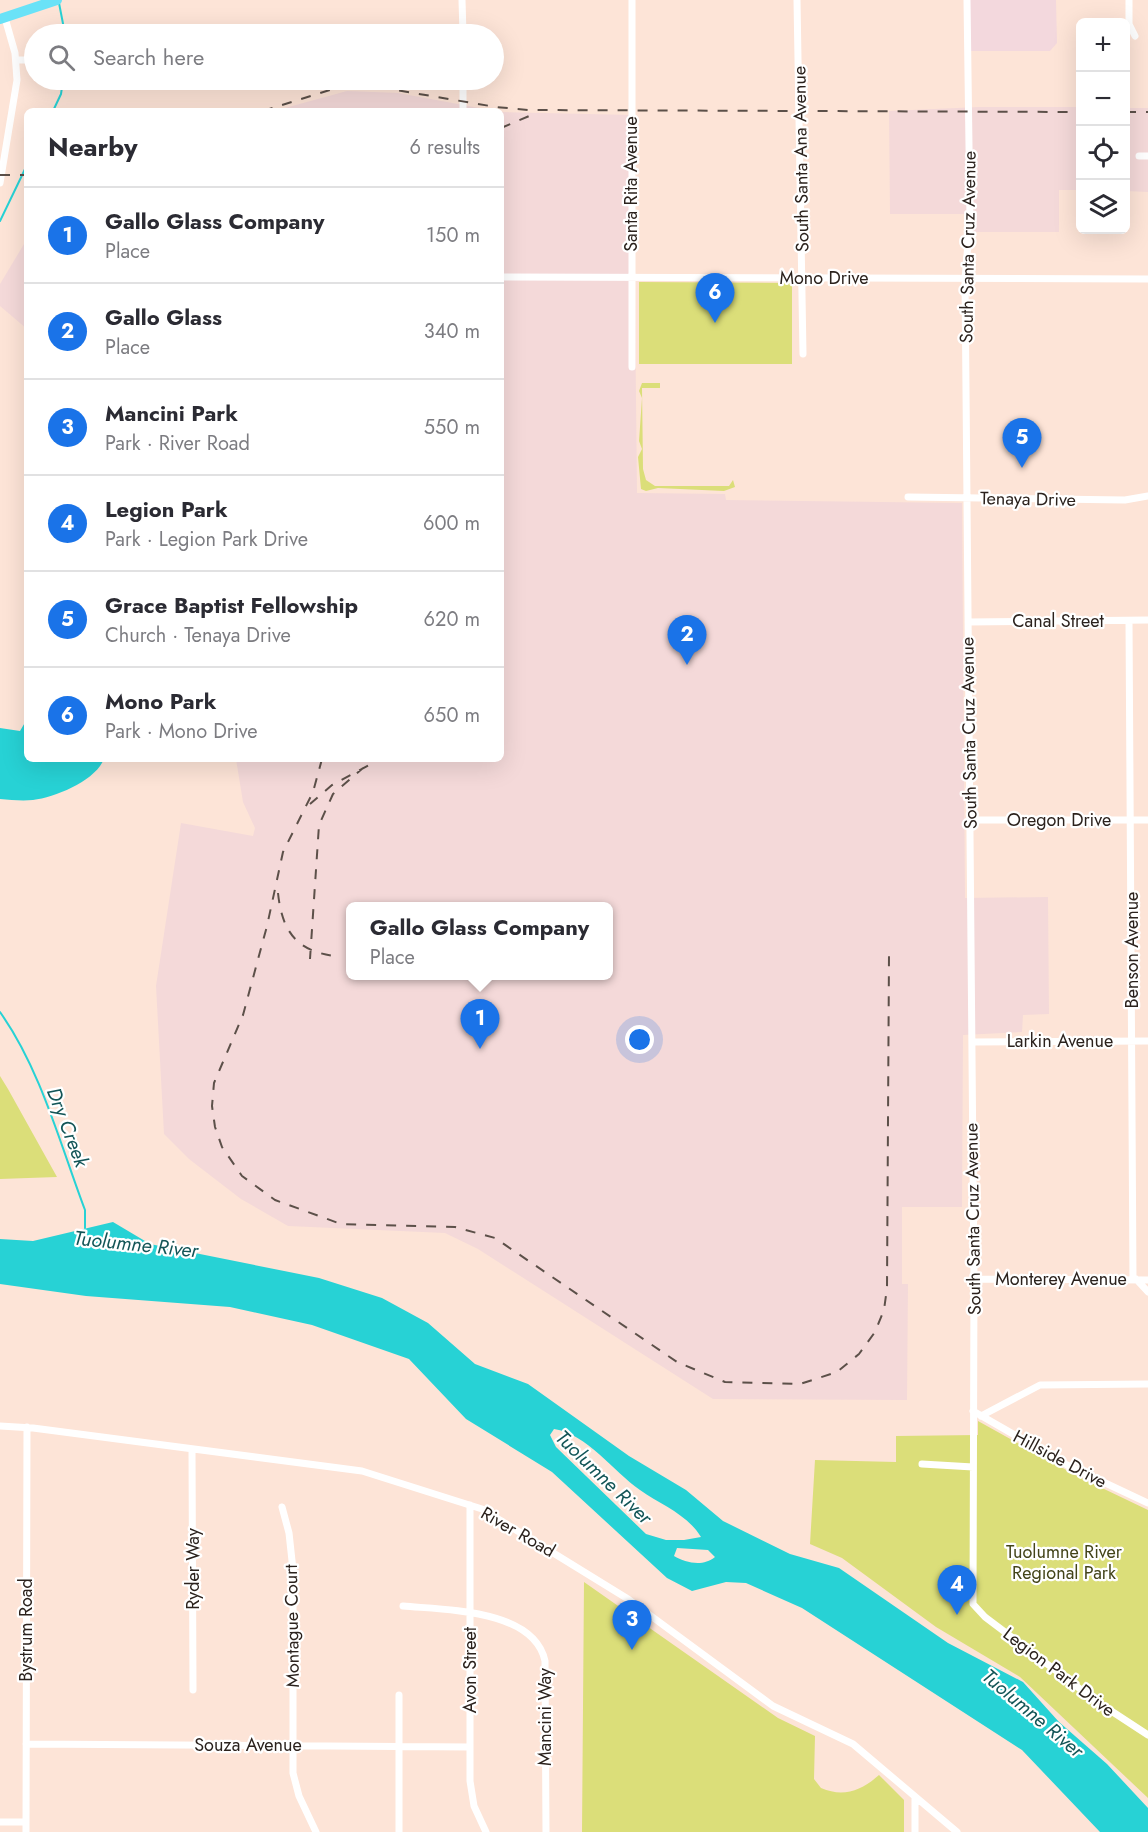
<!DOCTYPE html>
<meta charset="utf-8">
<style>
body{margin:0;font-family:Jost,sans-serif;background:#f7f7f7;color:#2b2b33}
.controls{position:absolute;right:18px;top:18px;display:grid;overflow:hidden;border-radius:9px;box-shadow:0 6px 24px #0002}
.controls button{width:54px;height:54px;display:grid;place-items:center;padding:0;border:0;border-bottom:2px solid #e1e1e2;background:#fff;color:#2b2b33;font:30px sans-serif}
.you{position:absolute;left:640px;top:1040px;width:21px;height:21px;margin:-15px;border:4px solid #fff;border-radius:50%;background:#1a73e8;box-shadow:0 0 0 9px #1a73e833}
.badge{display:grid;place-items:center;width:39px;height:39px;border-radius:50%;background:#1a73e8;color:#fff;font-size:20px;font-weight:700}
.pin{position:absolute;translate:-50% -50px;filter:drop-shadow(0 2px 3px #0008)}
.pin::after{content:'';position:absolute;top:32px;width:21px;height:18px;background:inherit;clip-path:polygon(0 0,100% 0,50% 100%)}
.popup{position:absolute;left:346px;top:902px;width:267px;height:78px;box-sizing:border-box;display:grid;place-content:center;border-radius:9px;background:#fff;filter:drop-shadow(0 2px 4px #0005);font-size:20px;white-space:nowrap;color:#7c7c81}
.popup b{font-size:22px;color:#2b2b33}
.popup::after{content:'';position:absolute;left:50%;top:100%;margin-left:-12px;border:12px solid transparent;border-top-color:#fff}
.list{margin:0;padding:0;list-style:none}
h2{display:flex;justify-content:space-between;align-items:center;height:78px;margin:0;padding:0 24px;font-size:26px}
h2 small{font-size:20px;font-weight:400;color:#7c7c81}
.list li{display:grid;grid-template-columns:39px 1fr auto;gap:18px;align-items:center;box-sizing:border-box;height:96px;padding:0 24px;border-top:2px solid #e1e1e2}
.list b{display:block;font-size:22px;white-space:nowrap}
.list p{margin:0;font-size:20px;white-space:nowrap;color:#7c7c81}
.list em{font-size:20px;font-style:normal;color:#7c7c81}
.icon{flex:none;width:33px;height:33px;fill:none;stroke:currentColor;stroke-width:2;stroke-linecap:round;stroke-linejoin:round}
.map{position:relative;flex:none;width:1148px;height:1832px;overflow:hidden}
.search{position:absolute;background:#fff;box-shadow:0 6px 24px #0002;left:24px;top:24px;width:480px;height:66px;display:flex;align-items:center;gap:15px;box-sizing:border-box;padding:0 21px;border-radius:33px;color:#7c7c81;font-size:22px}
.panel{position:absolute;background:#fff;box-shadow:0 6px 24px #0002;left:24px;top:108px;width:480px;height:654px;border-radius:9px}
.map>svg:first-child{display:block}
.commercial{fill:#f3d8dd}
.industrial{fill:#f4d9d9;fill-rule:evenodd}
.green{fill:#dbde79}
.water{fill:#27d2d5;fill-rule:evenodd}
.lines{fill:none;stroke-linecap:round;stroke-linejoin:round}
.stream{stroke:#27d2d5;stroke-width:2}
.minor{stroke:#fff;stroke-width:7}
.primary{stroke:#6ae2f7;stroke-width:10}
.rail{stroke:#5c5049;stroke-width:2;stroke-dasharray:10 10;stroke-linecap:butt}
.labels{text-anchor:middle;stroke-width:4.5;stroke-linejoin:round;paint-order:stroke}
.street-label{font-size:18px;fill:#2b221d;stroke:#fff}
.park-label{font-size:18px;fill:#434419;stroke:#fff}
.water-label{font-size:20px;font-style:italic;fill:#135557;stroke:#fff}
</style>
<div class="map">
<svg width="1148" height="1832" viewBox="0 0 1148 1832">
<rect width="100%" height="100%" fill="#fde4d7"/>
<!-- commercial -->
<path class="commercial" d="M969 0H1056L1057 43 1050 51H971Z"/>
<!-- industrial -->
<path class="industrial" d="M347 91 398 93 496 111H274Z
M979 107H1080V190H1059V232H970V214H890L889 111Z
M1126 108H1148V192L1126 191Z
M501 112 633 115 637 493 725 494 726 500 962 503 965 898 1048 897 1049 1014 1023 1015 1022 1032 963 1035 962 1207H902V1284H908L907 1400 713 1399 478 1249 445 1233 288 1226 241 1199 189 1159 164 1134 156 986 181 823 253 836 255 828 243 802 236 759H501ZM351 906H609V976H351Z
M27 239V329L0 306V284Z"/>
<!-- green -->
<path class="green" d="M639 282 792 283V364H639Z
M642 383H660V388H642L643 469 646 480 655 486H729L733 480 735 487 724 491 658 488 646 491 641 489 638 457 642 449 639 441 642 398 639 391Z
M0 1076 8 1089 57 1177 0 1179Z
M978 1421 1077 1476 1148 1510V1798L1020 1677 936 1627 842 1558 810 1544 815 1460 896 1462V1436L978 1435Z
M584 1582 778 1718 815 1736 814 1779 821 1788C844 1798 862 1790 879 1775L904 1800V1832H582Z"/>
<!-- water -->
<path class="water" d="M27 719V759H104C95 781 56 797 33 800 22 801 11 800 0 799V728L20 731Z
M113 1222 150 1244 319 1278 382 1298 428 1323 475 1364 528 1384 629 1456 686 1490 723 1521 790 1554 839 1568 948 1643 1023 1682 1059 1722 1107 1764 1148 1808V1832H1100L1022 1750 802 1608 746 1583 726 1582 692 1591 667 1578 552 1472 466 1419 409 1359 312 1325 230 1307 86 1296 0 1284V1239L33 1241ZM554 1429C587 1434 613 1471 640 1490 661 1505 687 1514 701 1537L684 1540H666L646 1534 556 1447 550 1435ZM677 1548 708 1550 715 1557C703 1567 686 1563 674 1556Z"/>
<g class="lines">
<!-- stream -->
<path class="stream" d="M59 3 65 34
M53 111 61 94 63 80
M0 221 27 165
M0 1012C41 1070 60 1144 85 1210V1228"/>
<!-- minor -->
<path class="minor" d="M462 0 463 34
M632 0V367
M797 0 803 354
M967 0 970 219 965 279 974 1279 973 1604 985 1617 1096 1701 1148 1735
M1129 0V24L1135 36
M16 60H34
M463 80V111
M1139 156H1148
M0 183 17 80 15 53 5 18
M501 277 1148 279
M908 497 1125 500 1148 496
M1129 621 1133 1279
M968 622 1148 620
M970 820H1148
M972 1042 1148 1041
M974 1279 1148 1280
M1136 1279 1148 1292
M973 1411 1067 1465 1148 1503
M981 1416 1040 1385 1148 1384
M0 1426 33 1428 362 1471 482 1509 628 1599 773 1706 853 1744 957 1832
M192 1449 193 1690
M922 1464 973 1467
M470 1505V1781L474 1806 486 1832
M282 1507 289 1533 293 1570V1773L299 1796 316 1832
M403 1606C445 1610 534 1609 545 1661L546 1832
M26 1744 470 1747
M0 1822H26
M26 1832 27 1427
M399 1832V1695
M915 1832V1798"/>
<!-- primary -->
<path class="primary" d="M0 19 57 0"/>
<!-- rail -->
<path class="rail" d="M263 111 333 89 372 86 496 107 528 110 1080 112
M1126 112H1148
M501 128 534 114
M0 175H27
M322 759 313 792 283 852 267 926 243 1015 214 1083 212 1106 215 1127 222 1147 242 1176 275 1200 341 1224 455 1227 495 1238 677 1362 725 1382 800 1384 837 1372 859 1354 875 1332 884 1310 887 1288 889 953
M310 804 332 785 380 759
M278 893C282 931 296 951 335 956
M310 959 319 825 333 794 363 768"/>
</g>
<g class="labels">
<!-- street labels -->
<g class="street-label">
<text transform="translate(801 159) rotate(-91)" y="6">South Santa Ana Avenue</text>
<text transform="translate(631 184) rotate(-90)" y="6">Santa Rita Avenue</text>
<text transform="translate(968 247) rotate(-89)" y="6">South Santa Cruz Avenue</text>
<text x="824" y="284">Mono Drive</text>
<text transform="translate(1028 499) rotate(1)" y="6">Tenaya Drive</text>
<text x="1058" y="627">Canal Street</text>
<text transform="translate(969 733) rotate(-91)" y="6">South Santa Cruz Avenue</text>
<text x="1059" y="826">Oregon Drive</text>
<text transform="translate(1132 950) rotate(-90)" y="6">Benson Avenue</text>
<text x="1060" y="1047">Larkin Avenue</text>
<text transform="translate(973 1219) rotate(-91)" y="6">South Santa Cruz Avenue</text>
<text x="1061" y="1285">Monterey Avenue</text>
<text transform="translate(1060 1459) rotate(28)" y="6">Hillside Drive</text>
<text transform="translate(518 1532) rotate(30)" y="6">River Road</text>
<text transform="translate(193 1569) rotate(-90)" y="6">Ryder Way</text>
<text transform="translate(292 1626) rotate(-91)" y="6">Montague Court</text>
<text transform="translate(26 1630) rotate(-90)" y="6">Bystrum Road</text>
<text transform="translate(470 1670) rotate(-90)" y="6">Avon Street</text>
<text transform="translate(1059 1672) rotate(37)" y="6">Legion Park Drive</text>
<text transform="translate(545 1717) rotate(-90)" y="6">Mancini Way</text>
<text x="248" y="1751">Souza Avenue</text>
</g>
<!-- park labels -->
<g class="park-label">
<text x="1064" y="1558">Tuolumne River<tspan x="1064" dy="21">Regional Park</tspan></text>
</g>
<!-- water labels -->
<g class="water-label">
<text transform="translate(68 1127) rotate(69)" y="7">Dry Creek</text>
<text transform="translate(136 1244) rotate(6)" y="7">Tuolumne River</text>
<text transform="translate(604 1477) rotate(44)" y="7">Tuolumne River</text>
<text transform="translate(1033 1713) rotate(40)" y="7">Tuolumne River</text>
</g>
</g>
</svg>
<div class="controls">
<button>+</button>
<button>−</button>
<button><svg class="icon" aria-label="locate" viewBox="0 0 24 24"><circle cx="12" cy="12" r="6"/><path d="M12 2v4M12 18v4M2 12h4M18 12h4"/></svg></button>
<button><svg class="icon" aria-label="layers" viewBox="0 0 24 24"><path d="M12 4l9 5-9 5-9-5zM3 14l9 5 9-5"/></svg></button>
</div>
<div class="you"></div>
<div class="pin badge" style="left:480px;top:1049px">1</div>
<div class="popup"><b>Gallo Glass Company</b>Place</div>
<div class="pin badge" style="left:687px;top:665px">2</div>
<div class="pin badge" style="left:632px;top:1650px">3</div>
<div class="pin badge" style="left:957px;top:1615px">4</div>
<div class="pin badge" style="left:1022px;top:468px">5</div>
<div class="pin badge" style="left:715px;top:323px">6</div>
<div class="search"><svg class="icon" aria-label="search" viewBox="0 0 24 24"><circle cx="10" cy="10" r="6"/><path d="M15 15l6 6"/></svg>Search here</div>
<section class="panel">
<h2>Nearby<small>6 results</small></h2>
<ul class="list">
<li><span class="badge">1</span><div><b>Gallo Glass Company</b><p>Place</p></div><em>150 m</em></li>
<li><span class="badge">2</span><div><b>Gallo Glass</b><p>Place</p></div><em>340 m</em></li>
<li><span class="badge">3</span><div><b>Mancini Park</b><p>Park · River Road</p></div><em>550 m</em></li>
<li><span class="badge">4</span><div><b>Legion Park</b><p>Park · Legion Park Drive</p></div><em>600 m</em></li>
<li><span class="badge">5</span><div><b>Grace Baptist Fellowship</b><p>Church · Tenaya Drive</p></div><em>620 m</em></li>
<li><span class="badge">6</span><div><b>Mono Park</b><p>Park · Mono Drive</p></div><em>650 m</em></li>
</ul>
</section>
</div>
